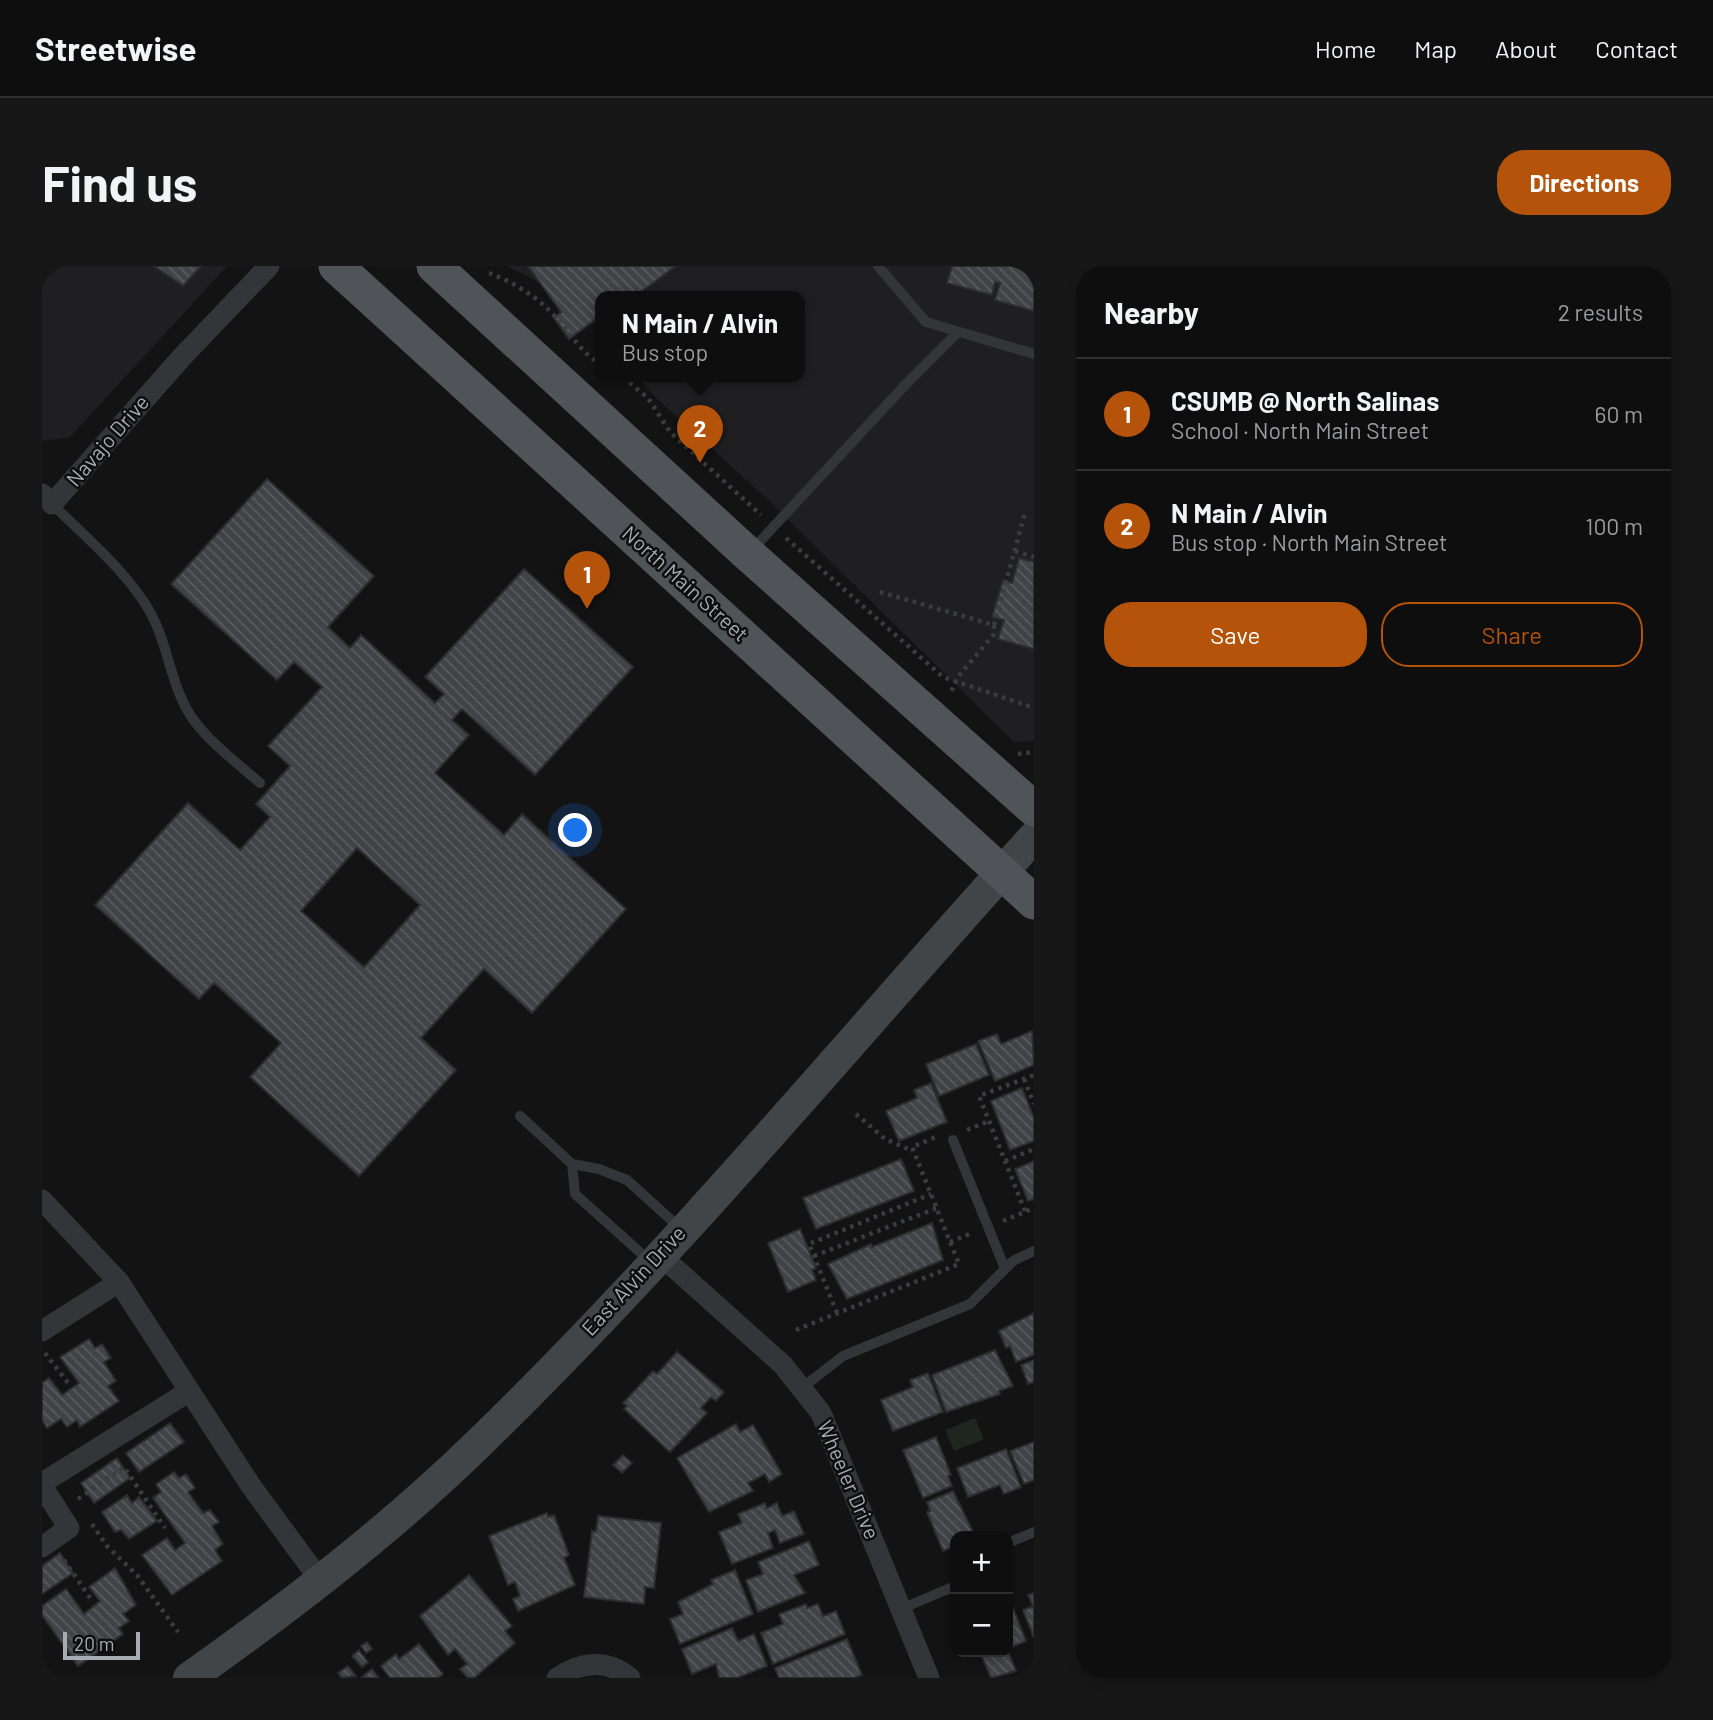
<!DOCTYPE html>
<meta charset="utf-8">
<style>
body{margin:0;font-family:Barlow,sans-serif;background:#171718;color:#f1f3f6}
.controls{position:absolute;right:21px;bottom:21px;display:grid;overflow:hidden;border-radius:14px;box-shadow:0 4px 10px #0003}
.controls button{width:63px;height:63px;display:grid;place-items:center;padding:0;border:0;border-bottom:2px solid #2e2e2f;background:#0e0e0f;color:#f1f3f6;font:35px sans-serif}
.scale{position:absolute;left:21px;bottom:18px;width:77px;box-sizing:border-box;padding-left:7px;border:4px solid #a5acb3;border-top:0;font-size:19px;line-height:24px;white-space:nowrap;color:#a5acb3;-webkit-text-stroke:5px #0e0e0f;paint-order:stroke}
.you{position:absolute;left:534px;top:565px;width:24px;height:24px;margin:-18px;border:5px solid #fff;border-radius:50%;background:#1a73e8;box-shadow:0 0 0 10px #1a73e833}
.badge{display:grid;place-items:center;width:46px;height:46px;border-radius:50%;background:#b45309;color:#fff;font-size:23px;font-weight:700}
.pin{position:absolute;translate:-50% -58px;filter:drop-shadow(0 2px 4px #0008)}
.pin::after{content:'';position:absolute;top:37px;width:24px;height:21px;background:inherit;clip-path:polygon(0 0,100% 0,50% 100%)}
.popup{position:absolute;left:553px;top:25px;width:210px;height:91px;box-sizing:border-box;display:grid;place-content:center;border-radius:14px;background:#0e0e0f;filter:drop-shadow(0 2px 5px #0005);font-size:23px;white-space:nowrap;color:#9b9c9e}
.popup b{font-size:26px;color:#f1f3f6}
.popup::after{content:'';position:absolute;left:50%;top:100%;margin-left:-14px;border:14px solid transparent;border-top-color:#0e0e0f}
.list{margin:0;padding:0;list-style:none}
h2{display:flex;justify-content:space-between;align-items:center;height:91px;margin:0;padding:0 28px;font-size:30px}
h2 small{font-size:23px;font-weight:400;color:#9b9c9e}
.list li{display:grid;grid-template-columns:46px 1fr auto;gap:21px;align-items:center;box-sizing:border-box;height:112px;padding:0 28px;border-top:2px solid #2e2e2f}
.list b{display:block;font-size:26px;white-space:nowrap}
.list p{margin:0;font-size:23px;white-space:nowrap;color:#9b9c9e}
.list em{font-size:23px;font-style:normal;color:#9b9c9e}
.actions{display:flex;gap:14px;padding:21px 28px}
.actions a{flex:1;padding:16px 0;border:2px solid #b45309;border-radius:28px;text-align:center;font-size:24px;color:#b45309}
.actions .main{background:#b45309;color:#fff}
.map{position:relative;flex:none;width:992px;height:1412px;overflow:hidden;border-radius:28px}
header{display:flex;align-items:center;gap:42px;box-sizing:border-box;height:98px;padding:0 35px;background:#0e0e0f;border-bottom:2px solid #2e2e2f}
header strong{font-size:33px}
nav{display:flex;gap:38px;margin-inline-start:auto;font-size:24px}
.intro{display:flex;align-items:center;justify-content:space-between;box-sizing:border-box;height:168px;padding:0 42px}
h1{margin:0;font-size:49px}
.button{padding:18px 32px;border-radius:28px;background:#b45309;color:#fff;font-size:24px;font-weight:700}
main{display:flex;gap:42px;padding:0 42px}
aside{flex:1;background:#0e0e0f;border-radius:28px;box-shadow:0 4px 10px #0003}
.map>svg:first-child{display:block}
.built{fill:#1f1f21}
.green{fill:#1f261f}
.building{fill:url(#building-back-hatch);stroke:#2d2d30;stroke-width:2;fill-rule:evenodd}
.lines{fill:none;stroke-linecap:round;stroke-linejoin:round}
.path{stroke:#3a3c3f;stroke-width:4.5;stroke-dasharray:3.5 5;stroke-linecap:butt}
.service{stroke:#343538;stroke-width:10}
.minor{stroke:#343538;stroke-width:21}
.secondary{stroke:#424548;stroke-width:32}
.primary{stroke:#505357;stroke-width:35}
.labels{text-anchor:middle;stroke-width:5;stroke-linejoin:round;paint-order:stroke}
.street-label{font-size:21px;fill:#a5acb3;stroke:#0e0e0f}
</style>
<header>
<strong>Streetwise</strong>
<nav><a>Home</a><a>Map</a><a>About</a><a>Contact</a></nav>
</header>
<div class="intro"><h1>Find us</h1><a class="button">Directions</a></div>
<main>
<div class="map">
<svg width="992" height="1412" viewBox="0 0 992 1412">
<defs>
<pattern id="building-back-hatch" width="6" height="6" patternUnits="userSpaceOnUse" patternTransform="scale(1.75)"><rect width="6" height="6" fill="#424347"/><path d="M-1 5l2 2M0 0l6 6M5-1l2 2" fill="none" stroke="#5a5b5f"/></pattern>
</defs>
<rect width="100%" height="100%" fill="#131314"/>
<!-- built -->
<path class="built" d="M0 0H185L28 171 0 175Z
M465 0H992V475L972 476 724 232 610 128 596 111H758V31H558V64L537 37Z"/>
<!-- green -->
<path class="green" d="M933 1152 942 1173 912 1185 903 1164Z"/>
<!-- building -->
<path class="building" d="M112 0H159L141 20Z
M486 0H634L596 28 594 25 585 31H558V50L527 73 512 52 519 46Z
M910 0H992V45L953 34 958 17 953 16 950 29 905 17Z
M225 213 332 310 286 361 308 382 319 369 393 437 402 428 383 411 482 303 591 401 493 509 420 443 410 454 427 469 393 507 462 569 480 548 584 643 490 747 442 703 379 772 414 804 317 910 208 811 239 777 172 717 157 733 53 639 146 537 198 584 228 551 214 538 248 500 226 480 280 421 252 396 235 414 129 318ZM315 582 378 639 322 701 259 645Z
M977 292 992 296V383L956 373 962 354 950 351 961 314 970 317Z
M990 765 992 799 953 815 936 775 955 768 959 778Z
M934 778 947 809 897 830 884 798Z
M889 817 905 856 857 875 844 845 875 832 872 824Z
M980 822 992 852V875L968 884 949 835Z
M859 893 872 925 774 963 761 932Z
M992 895V933L986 935 973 903Z
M890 957 901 994 805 1033 786 998 829 978 830 981Z
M758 963 774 1002 770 1004 774 1014 746 1026 726 977Z
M992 1047V1089L974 1096 968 1080 964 1082 957 1065Z
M47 1073 53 1082 60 1078 69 1092 62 1096 74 1115 66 1120 77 1135 38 1161 35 1154 25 1161 19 1153 5 1162 0 1154V1117L7 1112 20 1129 37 1117 18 1091Z
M953 1084 971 1120 957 1125 958 1128 904 1146 890 1109Z
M635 1086 682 1126 674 1135 669 1131 659 1142 665 1147 628 1186 582 1143 585 1140 581 1137 611 1105 615 1108Z
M992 1094V1116L986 1118 979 1099Z
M886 1107 901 1146 851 1165 839 1134 871 1121 868 1114Z
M128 1157 142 1176 97 1206 84 1187Z
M694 1158 698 1166 711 1159 740 1208 727 1216 723 1208 706 1217 711 1225 667 1246 635 1192Z
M894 1171 909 1209 906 1210 910 1220 881 1232 861 1184Z
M992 1176V1214L982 1218 968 1185Z
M964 1183 979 1221 962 1228 958 1219 926 1231 915 1202Z
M581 1189 590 1197 580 1207 571 1199Z
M75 1192 88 1212 52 1237 39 1217Z
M132 1206 137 1212 144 1208 153 1222 146 1226 161 1247 168 1244 177 1256 170 1260 181 1278 173 1284 180 1295 130 1329 100 1289 125 1272 133 1284 143 1277 111 1232 119 1226 114 1218Z
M911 1225 933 1270H913V1280L901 1285 885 1246 888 1245 885 1236Z
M85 1229 90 1237 97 1231 115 1255 87 1273 79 1264 73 1266 60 1246Z
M723 1237 725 1242 735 1237 740 1250 752 1245 762 1268 738 1277 733 1264 726 1267 731 1282 690 1298 677 1266 700 1257 696 1248Z
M505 1247 506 1251 512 1249 527 1289 522 1292 533 1319 476 1345 471 1333 478 1330 473 1316 466 1319 447 1270Z
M556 1250 619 1257 612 1322 603 1321 602 1338 542 1331 550 1265 554 1266Z
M767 1275 777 1299 752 1309 763 1327 716 1346 704 1314 721 1308 716 1296Z
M18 1287 31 1307 0 1328V1300Z
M73 1302 94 1339 81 1348 87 1355 77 1362 81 1368 36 1400 0 1349V1340L24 1323 42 1348 58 1335 47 1321Z
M693 1304 711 1348 638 1378 628 1353 641 1348 636 1336 671 1318 669 1314Z
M427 1309 470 1360 463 1365 473 1377 432 1412H426L418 1403 425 1398 413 1383 406 1389 378 1350Z
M992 1327V1372L981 1344 991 1340 986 1329Z
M967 1332 984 1375 970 1381H966Z
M764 1338 765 1342 776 1338 781 1350 794 1345 803 1368 731 1398 719 1367 741 1358 737 1348Z
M690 1362 696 1375 712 1368 725 1400 695 1412H677L674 1398 650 1408 640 1383Z
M805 1373 820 1409 812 1412H737L733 1402Z
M325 1376 330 1383 324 1387 319 1380Z
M377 1378 401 1408 396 1412H348L339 1400 354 1388 357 1393Z
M317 1384 326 1396 320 1401 310 1390Z
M966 1385 974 1405 949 1412 938 1386Z
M306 1400 314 1410 300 1412 296 1407Z
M330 1403 337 1412H319Z"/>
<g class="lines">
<!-- path -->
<path class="path" d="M447 7C469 15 492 29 508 45 526 63 536 84 558 98
M581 111 606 132 628 166 719 249
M744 272 901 411 992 442
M973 285 992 291
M838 326 952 359V368L916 411 908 428
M952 359 983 247
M976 488 992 486
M982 813 992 838
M814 848 843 873 871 885
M925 864 947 855
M963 895 992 883
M983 945 937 830 992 809
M961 955 992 942
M908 976 930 967
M772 990 895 942
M795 1047 767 978 889 928
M754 1064 917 998 870 881 894 871
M3 1087 26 1117
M36 1233 82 1201 123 1262
M50 1258 65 1280 95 1309 136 1366
M22 1294 51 1336"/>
<!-- service -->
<path class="service" d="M836 0 884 56 992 88
M10 238C42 269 77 299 102 336 124 369 125 402 141 436 156 469 191 493 218 517
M709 285 865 117 916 66
M478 850 530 898 557 903 585 914 638 962
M911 874 963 1003
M530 898 533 928 610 997
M761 1121 801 1090 928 1038 971 995 992 985
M966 1277 992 1266
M859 1343 913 1320"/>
<!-- minor -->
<path class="minor" d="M0 228 10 238 140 91 227 0
M0 934 77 1016 209 1220 278 1314
M618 989 741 1099 779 1147 887 1412
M0 1065 77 1016
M0 1217 146 1126
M0 1220 27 1262 0 1281
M515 1412C538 1396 565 1392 588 1412"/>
<!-- secondary -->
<path class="secondary" d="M147 1412C248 1341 348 1264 436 1178 633 987 808 774 992 571"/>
<!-- primary -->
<path class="primary" d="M294 0 992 636
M392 0 706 288 992 543"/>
</g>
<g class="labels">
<!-- street labels -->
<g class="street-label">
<text transform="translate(66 175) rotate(-49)" y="7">Navajo Drive</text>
<text transform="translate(643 318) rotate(42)" y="7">North Main Street</text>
<text transform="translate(592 1015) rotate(-47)" y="7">East Alvin Drive</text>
<text transform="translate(806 1214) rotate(67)" y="7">Wheeler Drive</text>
</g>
</g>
</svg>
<div class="controls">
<button>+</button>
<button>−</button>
</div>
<div class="scale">20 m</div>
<div class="you"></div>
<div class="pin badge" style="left:545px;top:343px">1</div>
<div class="pin badge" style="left:658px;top:197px">2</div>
<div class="popup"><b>N Main / Alvin</b>Bus stop</div>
</div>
<aside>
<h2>Nearby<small>2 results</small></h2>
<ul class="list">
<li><span class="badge">1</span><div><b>CSUMB @ North Salinas</b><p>School · North Main Street</p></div><em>60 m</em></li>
<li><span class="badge">2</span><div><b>N Main / Alvin</b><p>Bus stop · North Main Street</p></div><em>100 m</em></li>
</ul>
<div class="actions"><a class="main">Save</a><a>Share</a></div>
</aside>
</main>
